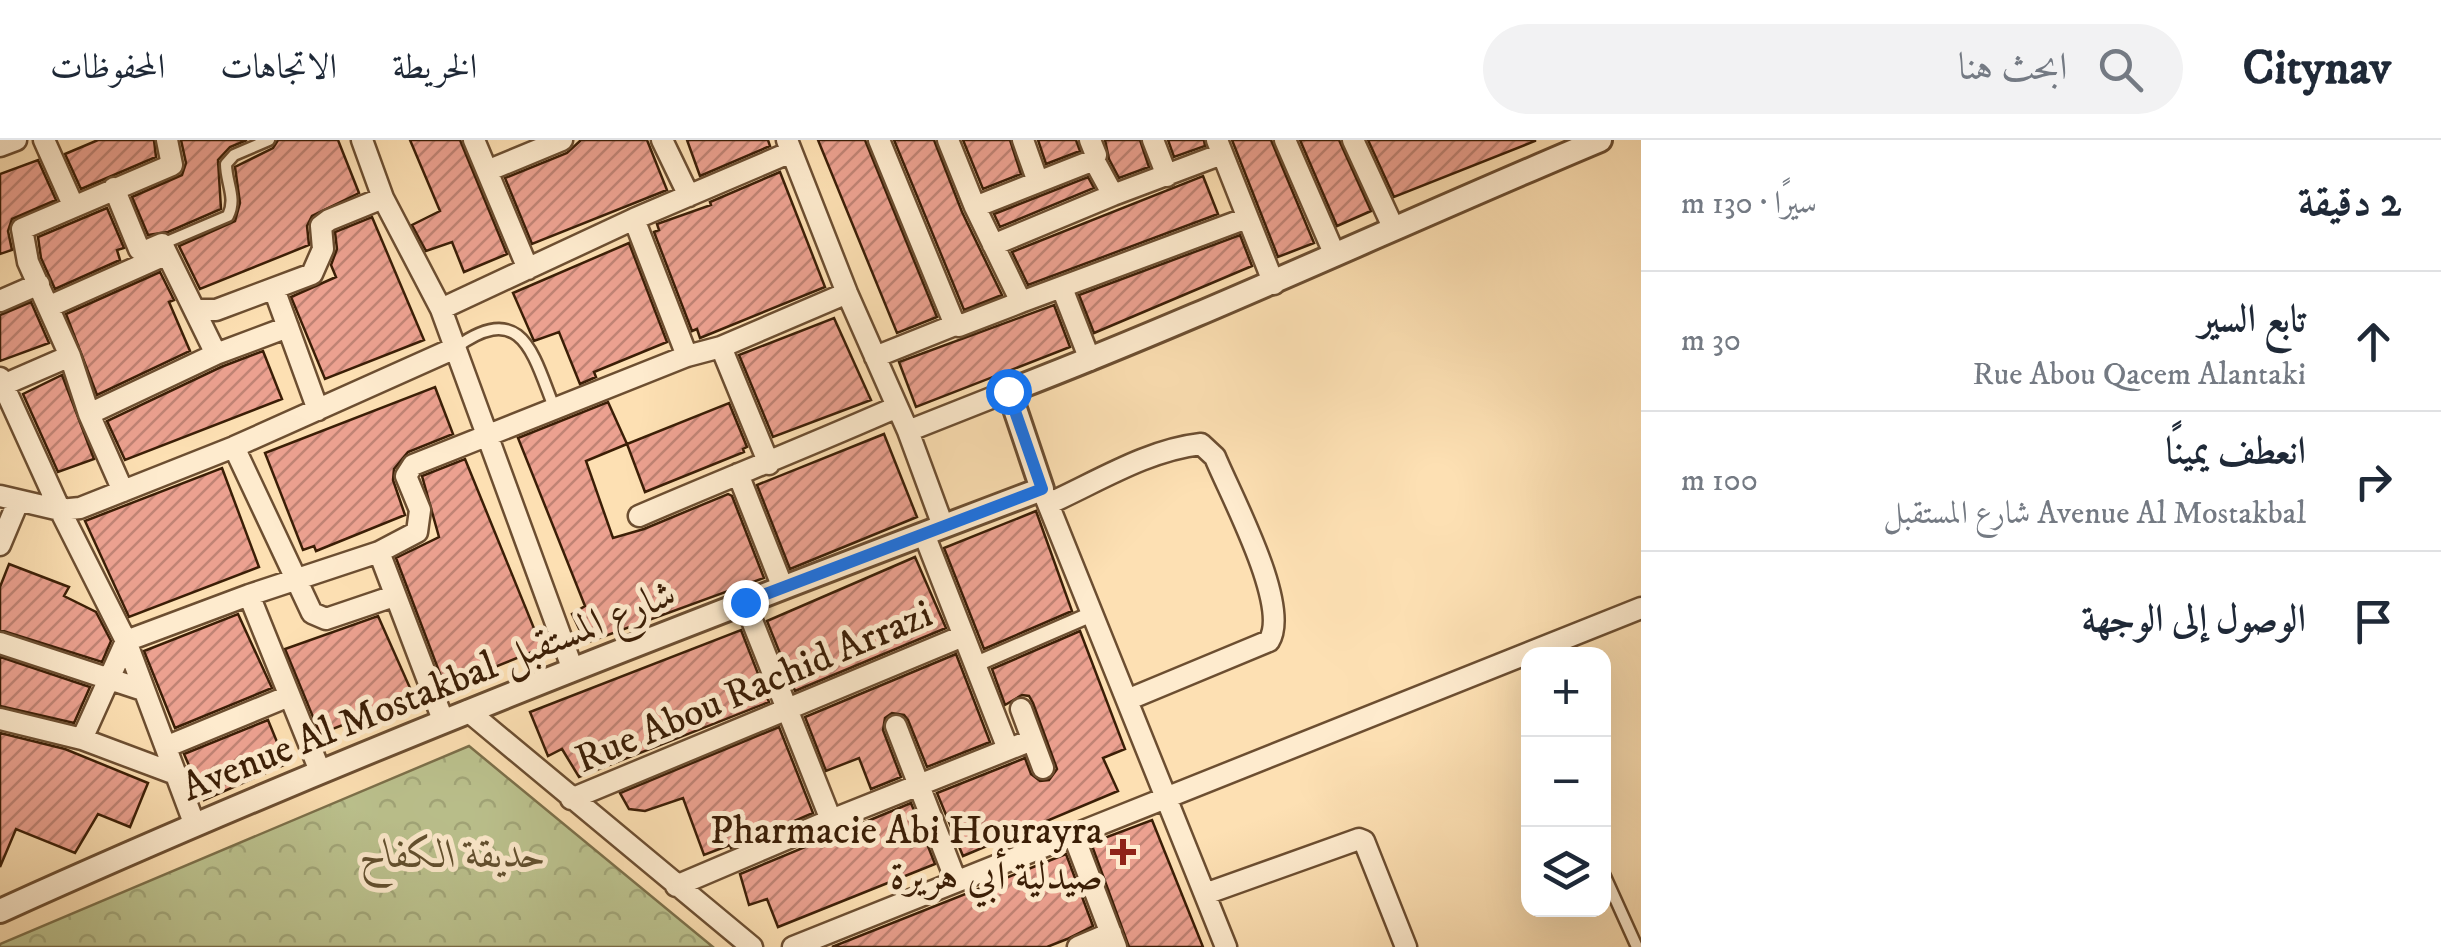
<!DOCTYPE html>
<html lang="ar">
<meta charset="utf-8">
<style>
body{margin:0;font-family:"IM FELL DW Pica",Amiri,serif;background:#f2f2f3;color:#1f2937;direction:rtl}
.controls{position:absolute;right:30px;bottom:30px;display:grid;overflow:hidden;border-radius:20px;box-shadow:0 10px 40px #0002}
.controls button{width:90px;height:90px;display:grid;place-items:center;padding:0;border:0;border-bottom:2px solid #e0e1e3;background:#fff;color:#1f2937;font:50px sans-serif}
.stop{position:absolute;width:30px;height:30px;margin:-22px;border:8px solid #1a73e8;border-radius:50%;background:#fff}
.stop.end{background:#1a73e8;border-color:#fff;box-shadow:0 2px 10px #0008}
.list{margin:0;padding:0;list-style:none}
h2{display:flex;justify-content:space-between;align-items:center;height:130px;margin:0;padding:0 40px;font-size:42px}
h2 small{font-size:32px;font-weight:400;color:#747a83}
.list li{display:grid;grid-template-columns:65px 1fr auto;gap:30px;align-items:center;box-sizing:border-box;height:140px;padding:0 40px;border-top:2px solid #e0e1e3}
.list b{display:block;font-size:38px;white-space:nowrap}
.list p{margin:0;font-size:32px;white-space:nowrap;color:#747a83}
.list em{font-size:32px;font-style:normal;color:#747a83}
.icon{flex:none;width:55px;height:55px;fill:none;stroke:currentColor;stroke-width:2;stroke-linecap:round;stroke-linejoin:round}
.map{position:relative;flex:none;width:1641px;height:807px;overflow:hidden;direction:ltr}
header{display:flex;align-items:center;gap:60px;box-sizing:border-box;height:140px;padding:0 50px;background:#fff;border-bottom:2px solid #e0e1e3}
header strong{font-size:48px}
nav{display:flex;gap:55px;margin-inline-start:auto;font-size:35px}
.search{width:700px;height:90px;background:#f2f2f3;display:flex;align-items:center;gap:25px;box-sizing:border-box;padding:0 35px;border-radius:55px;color:#747a83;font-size:38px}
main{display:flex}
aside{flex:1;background:#fff}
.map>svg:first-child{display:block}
.forest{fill:url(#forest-crowns);stroke:#7c704a;stroke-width:2.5}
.building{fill:url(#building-hatch);stroke:#3b1e06;stroke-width:2.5}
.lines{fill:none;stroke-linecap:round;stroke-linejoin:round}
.service-casing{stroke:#6c4e31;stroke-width:15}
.pedestrian-casing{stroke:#6c4e31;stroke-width:19}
.minor-casing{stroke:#6c4e31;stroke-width:25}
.tertiary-casing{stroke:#6c4e31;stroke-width:28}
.service{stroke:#feebce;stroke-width:10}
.pedestrian{stroke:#feebce;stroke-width:14}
.minor{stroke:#feebce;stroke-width:20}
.tertiary{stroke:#feebce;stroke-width:22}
.route{stroke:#1a73e8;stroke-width:12}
.poi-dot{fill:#8f2418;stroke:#feebce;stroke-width:4}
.labels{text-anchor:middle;stroke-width:10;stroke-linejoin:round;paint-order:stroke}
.street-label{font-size:40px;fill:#3b1e06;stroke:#feebce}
.poi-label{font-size:40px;fill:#3b1e06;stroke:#feebce;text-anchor:end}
.park-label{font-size:40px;font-style:italic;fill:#62502f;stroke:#feebce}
</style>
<header>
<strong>Citynav</strong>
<div class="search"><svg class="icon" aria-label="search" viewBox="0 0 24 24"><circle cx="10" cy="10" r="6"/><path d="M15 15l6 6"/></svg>ابحث هنا</div>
<nav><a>الخريطة</a><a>الاتجاهات</a><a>المحفوظات</a></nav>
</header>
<main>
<aside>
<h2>2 دقيقة<small>سيرًا · 130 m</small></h2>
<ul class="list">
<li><svg class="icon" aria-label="ahead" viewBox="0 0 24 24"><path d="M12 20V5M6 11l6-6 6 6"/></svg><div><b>تابع السير</b><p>Rue Abou Qacem Alantaki</p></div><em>30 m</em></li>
<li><svg class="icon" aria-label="right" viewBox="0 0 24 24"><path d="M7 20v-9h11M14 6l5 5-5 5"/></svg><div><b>انعطف يمينًا</b><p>Avenue Al Mostakbal شارع المستقبل</p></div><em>100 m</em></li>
<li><svg class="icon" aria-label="arrive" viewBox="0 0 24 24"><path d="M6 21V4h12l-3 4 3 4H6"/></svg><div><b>الوصول إلى الوجهة</b></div></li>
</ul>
</aside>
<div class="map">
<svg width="1641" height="807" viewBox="0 0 1641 807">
<defs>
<pattern id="forest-crowns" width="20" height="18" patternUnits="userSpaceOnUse" patternTransform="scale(2.5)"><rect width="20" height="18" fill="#bcc38f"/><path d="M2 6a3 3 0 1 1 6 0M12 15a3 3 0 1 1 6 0" fill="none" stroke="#a2a77a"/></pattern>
<pattern id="building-hatch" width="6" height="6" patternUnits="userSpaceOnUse" patternTransform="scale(2.5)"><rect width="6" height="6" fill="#eca190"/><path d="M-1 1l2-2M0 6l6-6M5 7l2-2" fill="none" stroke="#c08374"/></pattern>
</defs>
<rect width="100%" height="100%" fill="#fde0b3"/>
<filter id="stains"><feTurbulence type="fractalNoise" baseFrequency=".002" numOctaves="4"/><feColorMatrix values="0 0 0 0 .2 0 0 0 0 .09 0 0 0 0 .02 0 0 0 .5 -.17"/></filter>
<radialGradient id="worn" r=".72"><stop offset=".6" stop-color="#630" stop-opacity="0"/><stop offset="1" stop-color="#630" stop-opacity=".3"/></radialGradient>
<!-- forest -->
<path class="forest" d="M469 606 713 807H0V804Z"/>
<!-- building -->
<path class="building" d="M98 0H154L156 17 81 49 65 14Z
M181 0H247L230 7 218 20 221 69 168 92 148 95 132 57 182 35 186 23Z
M278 0H338L359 53 312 76 307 86 309 105 200 149 179 106 235 81 240 63 235 27 273 8Z
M410 0H460L507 114 464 132 452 102 426 111 412 85 440 71Z
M581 0H647L667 50 532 104 505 38 567 13Z
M687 0H768L770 6 700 36Z
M818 0H865L937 177 897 193Z
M894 0H934L962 72 1002 155 964 170Z
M963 0H1010L1021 34 983 49Z
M1038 0H1076L1080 11 1046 24Z
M1105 0H1140L1149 27 1119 38 1109 19Z
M1168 0H1204L1205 6 1174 17Z
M1232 0H1271L1314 103 1278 117Z
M1300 0H1339L1371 71 1337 86Z
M1368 0H1535V1L1394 57Z
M38 20 56 60 12 79 8 91 12 110 0 114V34Z
M780 32 825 147 700 198 697 189 692 191 654 92 659 90 657 84 711 65 710 62Z
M1203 36 1218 74 1028 145 1012 112Z
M1088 37 1094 48 1000 87 994 74Z
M107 68 124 108 117 110 120 120 55 149 41 118 38 97Z
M372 77 424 200 325 239 291 157 336 137 331 125 337 109 335 92Z
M1240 95 1252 126 1094 193 1079 155Z
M629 103 667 202 594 232 596 237 580 244 559 192 534 201 513 153Z
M160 132 174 160 169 162 190 211 97 255 66 174Z
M31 162 49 203 0 221V175Z
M1054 165 1070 207 916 267 899 222Z
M834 178 871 260 773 297 739 215Z
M263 211 282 259 125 320 107 281 221 227Z
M62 235 94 319 58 332 23 254Z
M435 247 453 294 408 312 394 329 393 340 405 375 316 411 314 406 303 410 265 313Z
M608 262 627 304 586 321 613 398 644 389 728 354 732 356 764 438 586 503 572 474 585 466 518 298Z
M729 263 747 307 743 309 744 312 645 352 627 304Z
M884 294 917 377 790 429 757 345Z
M465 319 542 508 445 547 396 418 439 397 422 336Z
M222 328 259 427 129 477 85 381Z
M1036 371 1072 471 984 509 944 408Z
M915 417 946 488 795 551 767 481Z
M9 424 69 447 64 456 96 472 111 501 102 522 0 490V447Z
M238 474 272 548 175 588 144 511Z
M378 476 414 557 320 594 285 509Z
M741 490 769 562 579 637 562 609 548 616 530 572Z
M1080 491 1125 609 1103 618 1118 651 963 716 937 653 1025 618 1031 634 1040 641 1049 640 1057 629 1033 563 1029 556 1022 555 1005 565 992 529Z
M956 514 990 602 927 627 908 580 904 575 892 573 885 578 883 590 901 637 871 649 859 618 826 631 805 577Z
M0 517 90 547 74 583 0 566Z
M268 580 286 624 204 660 184 614Z
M779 587 813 673 731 708 730 705 704 715 683 658 645 671 629 669 620 653Z
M0 593 65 609 148 643 130 687 98 674 75 713 16 689 0 727Z
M911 663 935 724 778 787 767 759 749 765 740 734Z
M1152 680 1203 807H1129L1091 703Z
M1066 714 1093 786 1067 799 1047 807H832Z"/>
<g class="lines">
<!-- service casing -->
<g class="service-casing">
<path id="service" d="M162 104 228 76C237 58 226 43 226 24L234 15 269 0
M455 208C522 159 533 214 554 267
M1604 734 1637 807"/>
</g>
<!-- pedestrian casing -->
<g class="pedestrian-casing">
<path id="pedestrian" d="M974 525 1092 474"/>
</g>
<!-- minor casing -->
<g class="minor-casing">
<path id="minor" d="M44 0 73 65
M362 0 383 58 441 169 573 530
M474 0 528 129
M662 0 689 56
M787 0 847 153 908 291 943 386
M879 0 955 185 959 186 1021 162
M948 0 975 67 1021 162 1247 78
M1023 0 1038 42
M1090 0 1096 15 1094 20 1113 55 1222 14
M1153 0 1167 36
M1217 0 1274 144
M1285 0 1334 113
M1353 0 1393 87
M0 6 16 0
M487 31 562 0
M114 48 139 109 148 110 162 104 216 214
M975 67 1094 20
M634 79 687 216
M993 105 1113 55
M1062 148 1090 220
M274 149 318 270
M0 161 39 144
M48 167 167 114
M441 169 634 79 791 12
M195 170H216L312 134 323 109 321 86 329 80 383 58
M721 207 769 324
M875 217 955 185
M0 238 60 370 126 501 194 683
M3 245 70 216
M89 274 216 214 288 187
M908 291 1009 251
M234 307 312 473 326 479 394 456
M738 334 783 448
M123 351 89 274 70 216 28 122 22 89 172 25 167 0
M1044 354 1226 807
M0 356 60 370 80 368 234 307 455 208
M1048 364C1097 342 1147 310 1201 304L1215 317C1230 354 1291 466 1269 501L1127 560
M639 376C725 339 811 305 897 267
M924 394 1008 609
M0 405 18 362
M379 412 443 580
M249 455 320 631
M745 463 831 680
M0 503 143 550
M1021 569 1043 628
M468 571 752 807
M0 579 82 599 178 635
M896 586 956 741
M82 599 126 501 249 455 379 412 417 392 420 370 406 336 413 325 687 216 721 207 847 153
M168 606 289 556
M571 659 963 496
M1073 694 1116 807
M676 746 831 680 1032 600
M1205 754 1359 699 1364 701 1406 807
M793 807 1641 468
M1078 807 1111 793"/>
</g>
<!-- tertiary casing -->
<g class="tertiary-casing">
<path id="tertiary" d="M0 771C342 616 691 482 1042 349L1009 251C1209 174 1402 83 1600 0"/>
</g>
<!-- service -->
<use href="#service" class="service"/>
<!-- pedestrian -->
<use href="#pedestrian" class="pedestrian"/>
<!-- minor -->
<use href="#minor" class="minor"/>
<!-- tertiary -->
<use href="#tertiary" class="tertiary"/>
</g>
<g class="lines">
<!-- route -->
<path class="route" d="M745 462 1042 349 1008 251"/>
</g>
<!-- markers -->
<path class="poi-dot" d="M1118 697h10v10h10v10h-10v10h-10v-10h-10v-10h10z"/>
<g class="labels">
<!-- street labels -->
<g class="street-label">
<text transform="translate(753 545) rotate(-23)" y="14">Rue Abou Rachid Arrazi</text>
<text transform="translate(428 549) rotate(-22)" y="14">Avenue Al Mostakbal شارع المستقبل</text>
</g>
<!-- poi labels -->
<g class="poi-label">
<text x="1103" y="703">Pharmacie Abi Hourayra<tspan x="1103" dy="46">صيدلية أبي هريرة</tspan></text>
</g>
<!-- park labels -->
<g class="park-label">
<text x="453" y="727">حديقة الكفاح</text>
</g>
</g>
<rect width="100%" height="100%" filter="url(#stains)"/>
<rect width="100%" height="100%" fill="url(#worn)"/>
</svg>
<div class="controls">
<button>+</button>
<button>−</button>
<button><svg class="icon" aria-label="layers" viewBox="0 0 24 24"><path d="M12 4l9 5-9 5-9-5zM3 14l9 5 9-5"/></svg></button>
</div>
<div class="stop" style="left:1008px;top:251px"></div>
<div class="stop end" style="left:745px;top:462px"></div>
</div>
</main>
